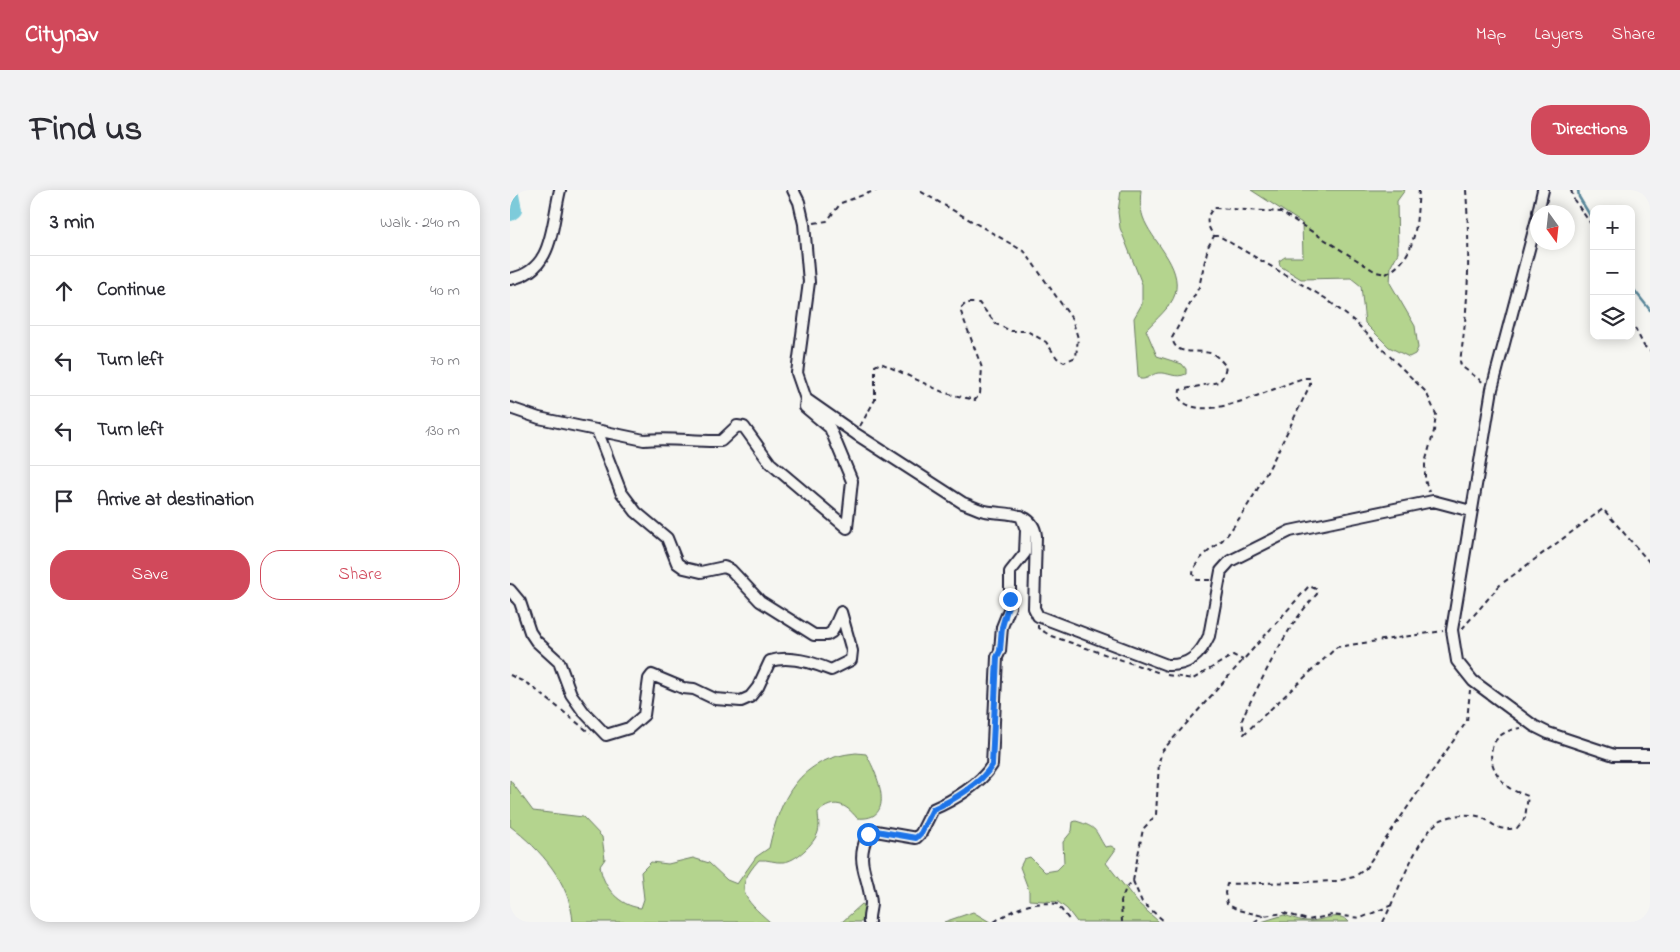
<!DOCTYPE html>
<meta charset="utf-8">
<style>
body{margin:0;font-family:"Indie Flower",sans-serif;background:#f2f2f3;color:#2b2b33}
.controls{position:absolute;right:15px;top:15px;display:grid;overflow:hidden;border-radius:10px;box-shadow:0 2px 12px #0003}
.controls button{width:45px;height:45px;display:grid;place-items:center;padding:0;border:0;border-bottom:1px solid #e1e1e2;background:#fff;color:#2b2b33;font:25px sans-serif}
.compass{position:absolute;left:1020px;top:15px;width:45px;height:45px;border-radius:50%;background:#fff;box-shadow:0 2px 12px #0003;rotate:165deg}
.stop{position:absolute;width:15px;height:15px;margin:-11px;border:4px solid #1a73e8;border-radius:50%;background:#fff}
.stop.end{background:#1a73e8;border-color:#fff;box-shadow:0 1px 5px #0008}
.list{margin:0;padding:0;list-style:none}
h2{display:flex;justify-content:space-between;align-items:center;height:65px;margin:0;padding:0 20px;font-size:21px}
h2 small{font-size:16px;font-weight:400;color:#7c7c81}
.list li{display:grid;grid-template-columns:32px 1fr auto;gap:15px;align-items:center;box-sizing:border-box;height:70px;padding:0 20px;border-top:1px solid #e1e1e2}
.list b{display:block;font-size:19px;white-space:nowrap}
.list em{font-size:16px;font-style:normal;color:#7c7c81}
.actions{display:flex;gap:10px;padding:15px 20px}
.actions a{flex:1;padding:11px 0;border:1px solid #d1495b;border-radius:20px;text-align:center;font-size:18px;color:#d1495b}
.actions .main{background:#d1495b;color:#fff}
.icon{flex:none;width:28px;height:28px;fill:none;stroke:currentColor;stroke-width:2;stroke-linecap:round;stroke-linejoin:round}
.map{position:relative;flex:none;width:1140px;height:732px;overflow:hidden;border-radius:20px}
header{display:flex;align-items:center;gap:30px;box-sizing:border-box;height:70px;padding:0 25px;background:#d1495b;color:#fff}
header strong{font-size:24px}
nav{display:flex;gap:28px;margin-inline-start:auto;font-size:18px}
.intro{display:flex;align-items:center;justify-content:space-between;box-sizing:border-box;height:120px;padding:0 30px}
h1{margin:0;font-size:35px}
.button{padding:12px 22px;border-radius:20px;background:#d1495b;color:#fff;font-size:18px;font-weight:700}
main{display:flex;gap:30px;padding:0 30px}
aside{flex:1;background:#fff;border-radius:20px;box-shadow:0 2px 12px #0003}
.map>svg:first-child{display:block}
.green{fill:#b4d48e;stroke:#6b7b64}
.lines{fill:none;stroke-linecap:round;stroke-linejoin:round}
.stream{stroke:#59879a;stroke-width:2.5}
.river{stroke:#7dcbda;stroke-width:16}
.minor-casing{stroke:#22223b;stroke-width:14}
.path{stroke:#22223b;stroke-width:2;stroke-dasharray:5 4;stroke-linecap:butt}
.minor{stroke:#f6f6f2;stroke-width:10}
.route{stroke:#1a73e8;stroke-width:6}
</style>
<header>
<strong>Citynav</strong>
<nav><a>Map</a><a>Layers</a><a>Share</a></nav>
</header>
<div class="intro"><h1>Find us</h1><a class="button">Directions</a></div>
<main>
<aside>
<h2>3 min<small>Walk · 240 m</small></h2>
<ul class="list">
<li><svg class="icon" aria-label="ahead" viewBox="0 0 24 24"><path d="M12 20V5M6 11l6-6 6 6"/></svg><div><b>Continue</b></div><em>40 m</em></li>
<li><svg class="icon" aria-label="left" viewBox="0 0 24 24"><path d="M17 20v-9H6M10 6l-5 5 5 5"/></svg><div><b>Turn left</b></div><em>70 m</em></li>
<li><svg class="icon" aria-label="left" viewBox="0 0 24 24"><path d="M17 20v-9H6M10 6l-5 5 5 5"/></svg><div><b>Turn left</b></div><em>130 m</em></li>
<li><svg class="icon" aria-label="arrive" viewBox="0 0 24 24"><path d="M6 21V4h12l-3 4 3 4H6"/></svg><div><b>Arrive at destination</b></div></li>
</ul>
<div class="actions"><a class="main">Save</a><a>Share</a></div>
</aside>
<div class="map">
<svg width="1140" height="732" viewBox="0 0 1140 732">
<rect width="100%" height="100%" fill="#f6f6f2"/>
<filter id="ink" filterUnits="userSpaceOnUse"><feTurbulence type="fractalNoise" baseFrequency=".02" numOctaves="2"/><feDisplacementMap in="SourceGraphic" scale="10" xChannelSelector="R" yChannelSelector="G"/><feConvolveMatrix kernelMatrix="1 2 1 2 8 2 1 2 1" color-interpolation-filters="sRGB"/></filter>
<g filter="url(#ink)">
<!-- green -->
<path class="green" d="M611 0H631C630 10 630 17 633 27 641 51 673 75 665 104 662 116 645 130 636 140L647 166 672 174 676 179V184C665 189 659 182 648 183 641 184 638 190 630 189L628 185 624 128 632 114V94L610 38 608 22Z
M741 0H895L887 11 888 63 881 76 880 93 905 136 908 158 905 164 899 167 879 157 855 133 851 96 841 88 791 89 770 76 769 71 775 67H793L792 33Z
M346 563 356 564C367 583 388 632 347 628 335 613 324 609 308 622 308 628 310 636 308 642 305 653 285 672 273 672 265 673 258 669 249 670 223 699 233 708 260 732H63C60 692 31 660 0 636V590L23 621 73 627 92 647 95 669 90 676C93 697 109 716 131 718L134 709 131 682 141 672 158 674 183 668 199 673 217 690 227 694 246 667 259 658C270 607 290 568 346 563Z
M566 631C589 638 584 640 595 657L601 656 606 659 596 673 628 713 649 732H567L557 719 548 712 519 710V701L510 677 514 669 520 667 535 682 547 680 554 673 553 652 562 641 563 632Z
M352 714 361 719 363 732H332Z
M463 722 480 732H434Z
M774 725C781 727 790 731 797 731 811 732 829 720 839 732H751Z"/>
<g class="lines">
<!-- stream -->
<path class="stream" d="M1068 0 1069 7 1084 32
M1121 96 1140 120"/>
<!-- river -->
<path class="river" d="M0 23 4 20 0 0"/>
<!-- minor casing -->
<g class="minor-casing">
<path id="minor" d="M1028 22 1033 0
M1028 25 982 199 942 440 947 471 963 491 1024 536 1038 543 1104 565H1140
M0 89C44 81 41 36 50 0
M296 209 346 244 453 313C459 315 465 318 471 320 491 326 523 318 526 346L524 418 528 426 657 475C679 476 690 465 699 446L711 381 720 371 780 341 923 311 961 321
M0 218 29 228 134 250C160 247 185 252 211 251L227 236 234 237 260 273 337 338 342 291 320 238 295 217 296 209 287 183 299 92 294 34 289 12 283 0
M0 400 10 412 20 442 26 451 49 472 61 504 73 521 96 545 119 538 134 525 139 489 142 485 173 498 184 499 205 509 231 511 240 507 248 497 260 471C280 465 302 472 321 480L341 470 342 461 331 422 322 442 317 445H304L250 411 221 380 214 377 191 382 174 378 167 373 157 348 126 322 111 302 87 240
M359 732C358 726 361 719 361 713 359 684 344 674 358 644L366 641 406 648 411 643 423 619C442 611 471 594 482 575L487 467 490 461 492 437 500 417V382L515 363 516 340 511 326"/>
</g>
<!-- path -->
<path class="path" d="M909 0C906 33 908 67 876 84L866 82 771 22 704 18C694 27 697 36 704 46H709L815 108 844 131 916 202 926 224 924 241 915 273V290L919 302
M956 0C960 57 959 115 950 171L951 176 974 193
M1061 0 1064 10 1084 38
M1138 0 1140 6
M304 33 317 31 331 13 367 0
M1121 130 1134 156 1140 161
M350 236 365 210V176L371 173 435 203 465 210 470 204 472 178 451 122 452 117 456 113H469L486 134 501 141H517L536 152 547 168 554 172 566 167 568 148 562 129 515 62 408 0
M700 390H687L683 384C685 366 707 358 718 344 752 299 775 246 800 195V188H794C765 196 692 237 669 208L670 200 709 192 714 185 716 176C711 171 706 164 700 163 684 159 666 167 662 148L689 97 698 57 704 46
M528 435V438L541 446 650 483
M952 439 990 395 1093 319 1140 373
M0 485 20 495 80 543
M657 485 683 489 723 465 733 470
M623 691 632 712 655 732
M882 715 851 728 822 725 798 730 774 723 753 726 728 720 717 714 715 703 717 694 827 691 844 687 855 679 957 531 960 500
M484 732C505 718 522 711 547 714L561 732
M612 732 611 711 616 698 623 691 633 639 646 625 649 572 652 561 799 396 806 399 807 404C776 436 757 481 736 520L732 530 734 544 827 457 933 441
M744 732 753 726
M873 732C887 706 907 644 931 630 940 626 952 624 961 625 983 626 979 643 1007 638L1015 628 1018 606C1011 603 1002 601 997 596 973 574 975 542 1011 538"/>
<!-- minor -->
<use href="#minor" class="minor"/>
</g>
</g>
<g class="lines" filter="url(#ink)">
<!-- route -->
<path class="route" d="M358 644 366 641 406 648 411 643 423 619C442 611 472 593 482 575L487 467 490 461 492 437 500 409"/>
</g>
</svg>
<div class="controls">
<button>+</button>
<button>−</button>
<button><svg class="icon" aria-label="layers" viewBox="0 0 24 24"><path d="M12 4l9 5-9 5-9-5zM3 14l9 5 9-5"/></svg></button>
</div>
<svg class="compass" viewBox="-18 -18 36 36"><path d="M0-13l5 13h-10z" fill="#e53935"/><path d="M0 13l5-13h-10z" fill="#7c7c81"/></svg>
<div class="stop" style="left:358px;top:644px"></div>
<div class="stop end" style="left:500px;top:409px"></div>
</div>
</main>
